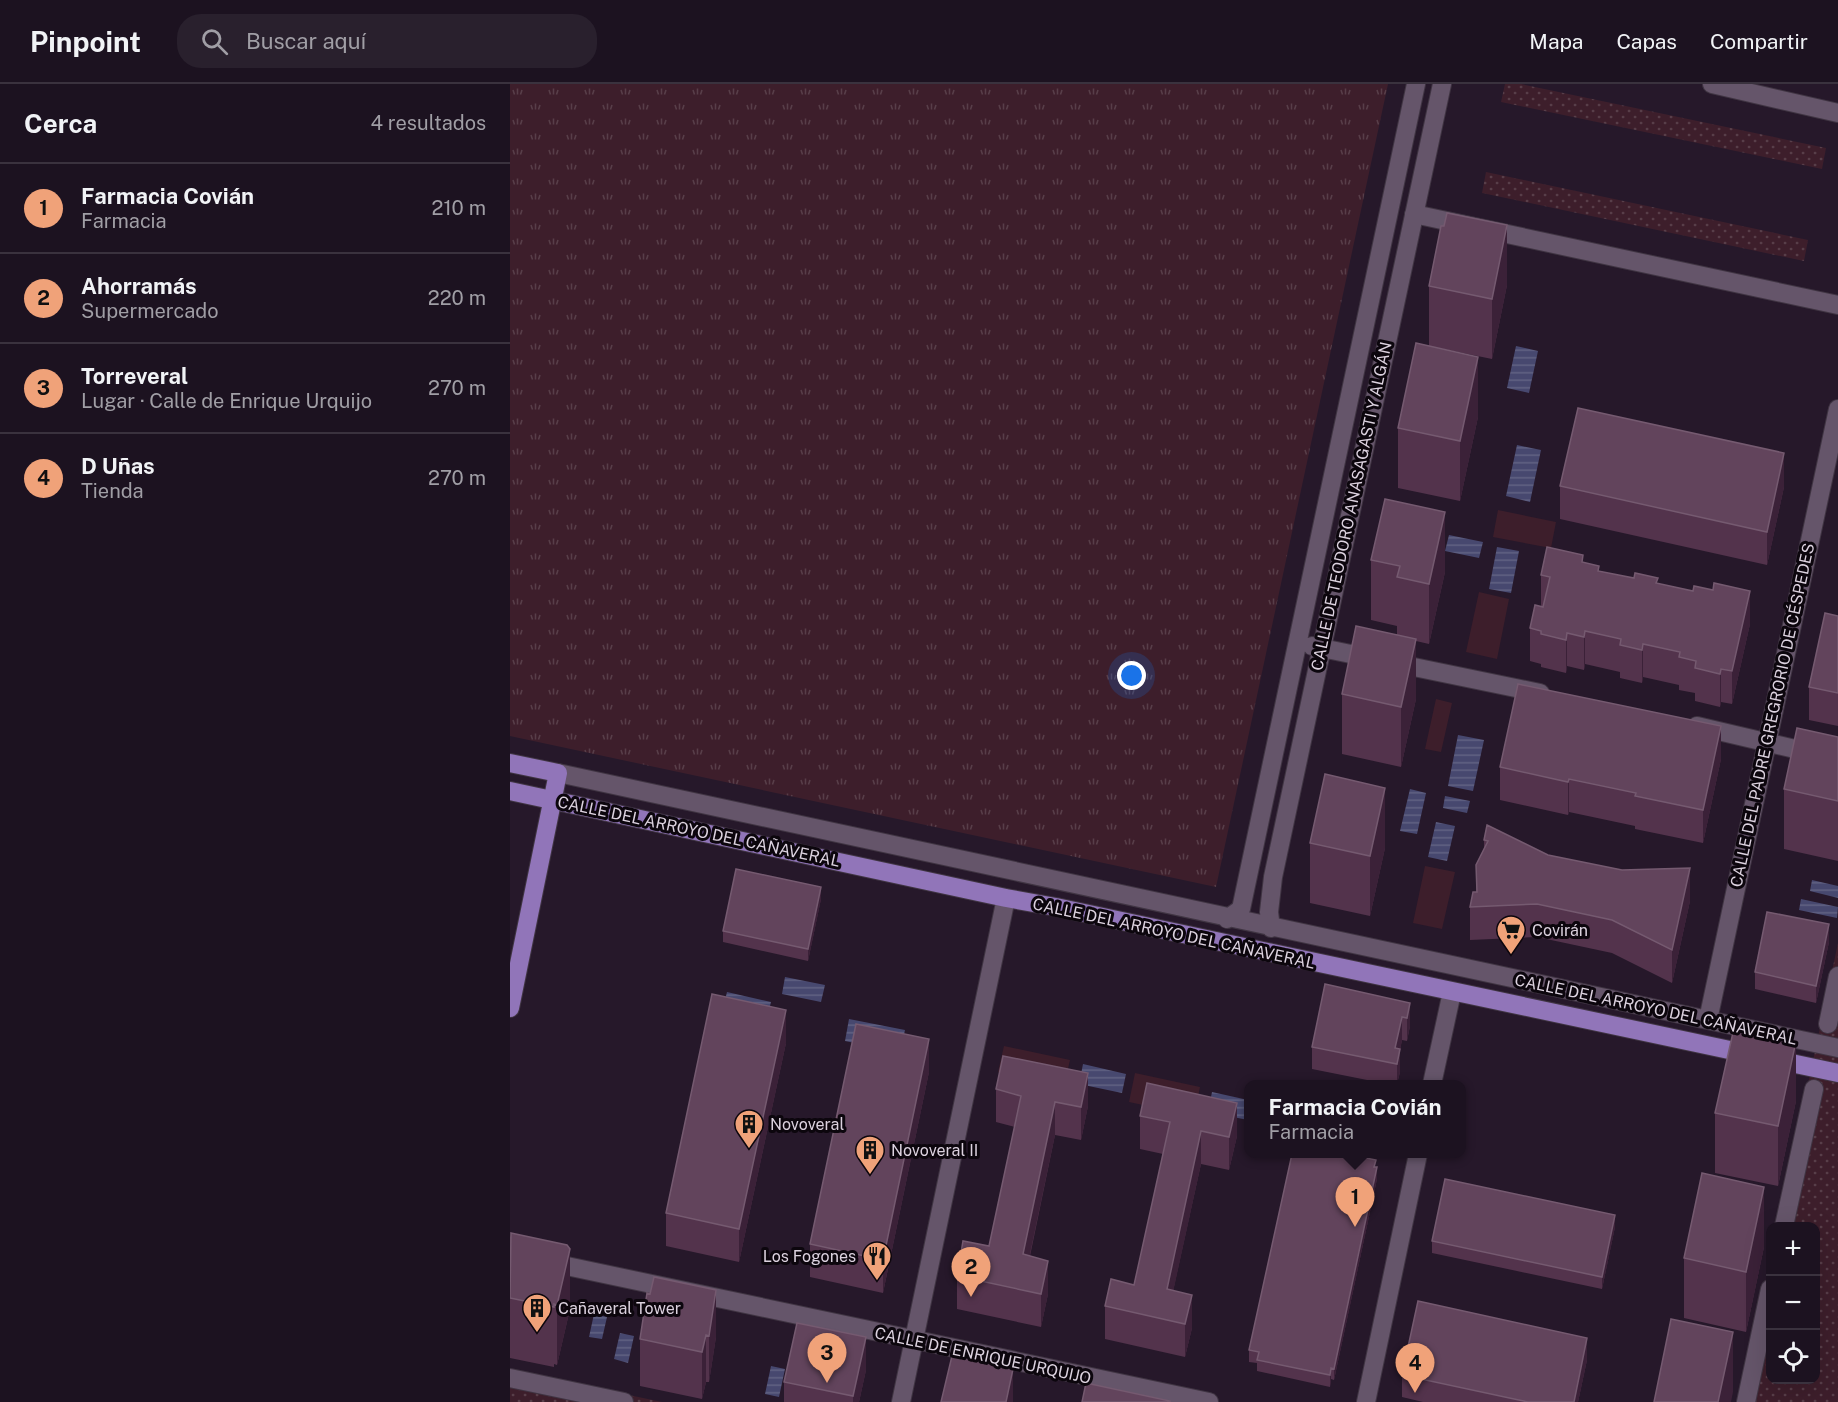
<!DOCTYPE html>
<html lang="es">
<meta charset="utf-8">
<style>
body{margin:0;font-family:"Public Sans",sans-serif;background:#29202d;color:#f1f3f6}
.controls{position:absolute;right:18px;bottom:18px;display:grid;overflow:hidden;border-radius:12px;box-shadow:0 6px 24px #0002}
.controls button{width:54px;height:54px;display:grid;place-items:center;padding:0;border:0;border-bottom:2px solid #3a323e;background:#1c1220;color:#f1f3f6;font:30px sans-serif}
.you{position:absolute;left:622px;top:592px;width:21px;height:21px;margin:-15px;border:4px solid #fff;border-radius:50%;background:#1a73e8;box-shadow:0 0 0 9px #1a73e833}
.badge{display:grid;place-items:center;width:39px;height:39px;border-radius:50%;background:#f0a279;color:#111;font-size:20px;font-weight:700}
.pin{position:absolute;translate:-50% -50px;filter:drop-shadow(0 2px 3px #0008)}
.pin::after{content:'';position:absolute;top:32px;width:21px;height:18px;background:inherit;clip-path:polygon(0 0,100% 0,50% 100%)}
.popup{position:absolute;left:734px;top:996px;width:222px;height:78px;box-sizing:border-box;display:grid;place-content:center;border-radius:12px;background:#1c1220;filter:drop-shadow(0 2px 4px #0005);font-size:20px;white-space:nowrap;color:#a09ea5}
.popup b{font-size:22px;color:#f1f3f6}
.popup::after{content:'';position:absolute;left:50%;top:100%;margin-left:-12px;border:12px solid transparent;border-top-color:#1c1220}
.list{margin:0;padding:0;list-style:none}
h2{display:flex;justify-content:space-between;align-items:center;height:78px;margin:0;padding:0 24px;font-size:26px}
h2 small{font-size:20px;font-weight:400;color:#a09ea5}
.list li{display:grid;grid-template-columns:39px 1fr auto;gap:18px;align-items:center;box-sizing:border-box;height:90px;padding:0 24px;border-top:2px solid #3a323e}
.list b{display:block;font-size:22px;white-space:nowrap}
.list p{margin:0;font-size:20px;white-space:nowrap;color:#a09ea5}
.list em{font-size:20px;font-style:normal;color:#a09ea5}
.icon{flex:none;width:33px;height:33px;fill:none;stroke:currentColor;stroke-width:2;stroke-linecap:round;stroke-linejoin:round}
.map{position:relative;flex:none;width:1328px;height:1318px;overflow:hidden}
header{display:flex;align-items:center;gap:36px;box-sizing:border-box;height:84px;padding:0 30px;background:#1c1220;border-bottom:2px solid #3a323e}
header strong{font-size:28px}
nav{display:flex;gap:33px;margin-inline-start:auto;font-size:21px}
.search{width:420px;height:54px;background:#29202d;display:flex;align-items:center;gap:15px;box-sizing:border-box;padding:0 21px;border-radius:24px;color:#a09ea5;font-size:22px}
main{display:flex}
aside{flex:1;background:#1c1220}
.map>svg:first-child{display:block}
.grass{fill:url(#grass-tufts)}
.park{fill:url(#park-dots)}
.pitch{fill:#3d1e2b}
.water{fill:url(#water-rules)}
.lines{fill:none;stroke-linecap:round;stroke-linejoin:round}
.minor-casing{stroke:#403543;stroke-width:20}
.major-casing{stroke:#403543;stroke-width:20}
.minor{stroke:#65556a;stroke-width:18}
.major{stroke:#9175b9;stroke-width:18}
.wall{fill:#53334c}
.shaded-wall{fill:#3b2138}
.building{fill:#62445c;stroke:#755a70;stroke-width:1.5}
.labels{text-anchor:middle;stroke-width:6;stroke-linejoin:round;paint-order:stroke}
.street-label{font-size:16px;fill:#dcd2df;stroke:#0c060d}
.poi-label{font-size:16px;fill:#dcd2df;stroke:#0c060d;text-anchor:start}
</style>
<header>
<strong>Pinpoint</strong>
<div class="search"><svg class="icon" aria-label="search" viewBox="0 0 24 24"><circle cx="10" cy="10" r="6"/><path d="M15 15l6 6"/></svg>Buscar aquí</div>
<nav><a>Mapa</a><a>Capas</a><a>Compartir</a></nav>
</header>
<main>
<aside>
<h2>Cerca<small>4 resultados</small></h2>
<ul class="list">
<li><span class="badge">1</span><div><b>Farmacia Covián</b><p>Farmacia</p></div><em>210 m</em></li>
<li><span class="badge">2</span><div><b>Ahorramás</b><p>Supermercado</p></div><em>220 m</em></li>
<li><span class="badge">3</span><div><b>Torreveral</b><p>Lugar · Calle de Enrique Urquijo</p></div><em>270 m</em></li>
<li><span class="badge">4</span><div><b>D Uñas</b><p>Tienda</p></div><em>270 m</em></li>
</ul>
</aside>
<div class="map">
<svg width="1328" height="1318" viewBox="0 0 1328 1318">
<defs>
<pattern id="grass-tufts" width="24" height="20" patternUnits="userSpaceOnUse" patternTransform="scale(1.5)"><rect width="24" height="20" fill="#3d1e2b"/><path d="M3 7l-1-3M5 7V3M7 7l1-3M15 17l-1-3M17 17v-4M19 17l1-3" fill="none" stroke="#583e49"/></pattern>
<pattern id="park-dots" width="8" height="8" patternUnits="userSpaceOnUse" patternTransform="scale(1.5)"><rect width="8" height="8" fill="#3d1e2b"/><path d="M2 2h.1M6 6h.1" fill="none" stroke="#583e49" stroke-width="1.8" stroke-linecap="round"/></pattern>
<pattern id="water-rules" width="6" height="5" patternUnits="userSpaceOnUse" patternTransform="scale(1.5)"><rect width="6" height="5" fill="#47486f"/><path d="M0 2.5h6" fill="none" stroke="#616283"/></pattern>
</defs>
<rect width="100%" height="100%" fill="#26182a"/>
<!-- grass -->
<path class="grass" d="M0 0H878L706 803 0 652Z"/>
<!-- park -->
<path class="park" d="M995 0H1011L1316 64 1312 85 991 18Z
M976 88 1298 156 1294 177 972 109Z
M1328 859V1318H1230L1260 1176V1296H1306V1142H1268Z
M0 1286 152 1318H0Z"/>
<!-- pitch -->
<path class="pitch" d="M988 426 1046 438 1041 464 983 453Z
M969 508 999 515 987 575 956 568Z
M926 615 942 619 931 668 915 665Z
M915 782 945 788 932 845 903 839Z
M494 962 560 976 554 1002 488 988Z
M625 989 690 1003 684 1032 619 1018Z"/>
<!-- water -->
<path class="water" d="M1006 262 1028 267 1019 309 997 304Z
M1007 361 1031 366 1020 418 996 412Z
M939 451 973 458 969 474 935 467Z
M987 463 1009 467 1001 509 979 505Z
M948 651 974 656 963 707 938 702Z
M900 705 916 709 907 750 890 747Z
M935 712 960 717 957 729 933 724Z
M926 738 945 742 937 777 918 773Z
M1302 796 1328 802V814L1300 807Z
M1291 815 1328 823 1327 834 1289 826Z
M275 893 315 901 311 918 272 910Z
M217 908 261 918 256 938 212 928Z
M339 935 395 946 390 968 335 957Z
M573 980 616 990 612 1009 569 1000Z
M702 1008 738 1016V1036L698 1028Z
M84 1230 97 1233 92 1255 79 1253Z
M110 1249 124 1252 118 1279 104 1275Z
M261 1282 275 1285 269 1313 255 1310Z"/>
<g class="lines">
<!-- minor casing -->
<g class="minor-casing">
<path id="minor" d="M1202 0 1328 29
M904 130 1328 221
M802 562 1030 609
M1187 642 1328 675
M48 689 1328 964
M717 835 731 825 906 0
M761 844 759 828 763 793 932 0
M1198 936 1328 325
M1318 940 1328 892
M922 1000 942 908
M1274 1142 1304 1005
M0 1170 699 1318
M0 1294 114 1318
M391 1318 496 814
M856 1318 908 1070
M1236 1318 1260 1205"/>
</g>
<!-- major casing -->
<g class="major-casing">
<path id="major" d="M0 679 48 689 0 924
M0 707 496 814 546 823 1328 989"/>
</g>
<!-- minor -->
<use href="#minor" class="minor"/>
<!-- major -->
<use href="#major" class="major"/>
</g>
<!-- wall -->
<path class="wall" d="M997 201 982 275 919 262V202Z
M968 333 950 417 888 404V344Z
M1050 402 1274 403 1257 481 1050 435Z
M861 476 935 488 919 560 906 557V615L891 683 832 670V610L887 551V542L861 536Z
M1073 478 1089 487 1148 500 1240 540 1222 620 1211 618 1210 623 1185 617V609L1169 606V601L1133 593 1132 599 1110 594V588L1075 580 1074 586 1057 582 1056 589 1031 583V580L1020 577V544L1031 523V491Z
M1328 532V642L1299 636V603Z
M1328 653V777L1274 765V705Z
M1211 675 1193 759 1125 745V742L1059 728 1058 731 990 716V683Z
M974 756 1038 771 1180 817 1162 899 1102 869 1027 853 960 856V823L966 808V781L974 765Z
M800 759 875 764 860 832 800 819Z
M311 815 298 877 213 858V847Z
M1319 858 1306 919 1245 905V888Z
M900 919V942L897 957 892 956 890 966V988L887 1000H877L802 985V963Z
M276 959 229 1178 156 1162V1129Z
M419 988 373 1209 300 1193V1160Z
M486 1005 578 1022 571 1056 545 1051 520 1172 538 1210 531 1243 447 1225V1192L479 1162 505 1043 486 1038Z
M1286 1017 1268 1102 1205 1089V1029Z
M630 1032 727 1052 719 1086 691 1080 663 1207 682 1244 675 1273 595 1255V1222L624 1201 653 1070 630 1065Z
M866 1083 867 1095 824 1296 821 1295 820 1303 747 1287V1279L739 1278V1266Z
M1105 1143 1092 1205 922 1169V1157Z
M0 1152 60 1225 47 1281 44 1280V1283L0 1274Z
M1254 1163 1236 1248 1174 1234V1174Z
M137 1209 206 1253 199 1298H196L192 1315 130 1302V1255Z
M1077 1276 1068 1318H913L892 1313V1291Z
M356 1286 349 1318H274V1298Z"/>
<!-- shaded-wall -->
<path class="shaded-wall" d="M997 141V201L982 275V215Z
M968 273V333L950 417V357Z
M1274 369V403L1257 481V448Z
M935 428V488L919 560V500Z
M1240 507V540L1222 620V587Z
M1075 547V580L1074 586V553Z
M1057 549V582L1056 589V556Z
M906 555V615L891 683V623Z
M1133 560V593L1132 599V566Z
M1211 585V618L1210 623V590Z
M1211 642V675L1193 759V726Z
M1059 695V728L1058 731V698Z
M875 704V764L860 832V772Z
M1180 784V817L1162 899V866Z
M311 803V815L298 877V865Z
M1319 840V858L1306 919V902Z
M900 919V942L897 957V934Z
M276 926V959L229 1178V1145Z
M892 933V956L890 966V988L887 1000V980L885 964Z
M419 955V988L373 1209V1176Z
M1286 957V1017L1268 1102V1042Z
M578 989V1022L571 1056V1023Z
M545 1018V1051L513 1203V1170Z
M727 1019V1052L719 1086V1053Z
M691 1047V1080L657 1236V1205Z
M867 1083V1095L824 1296V1285Z
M1254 1103V1163L1236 1248V1188Z
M1105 1131V1143L1092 1205V1193Z
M60 1165V1225L47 1281V1221Z
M538 1177V1210L531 1243V1210Z
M206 1206V1253L199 1298V1252Z
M682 1211V1244L675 1273V1240Z
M1223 1248V1308L1221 1318H1208Z
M196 1251V1298L192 1315V1268Z
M356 1253V1286L349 1318H343V1312Z
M1077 1254V1276L1068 1318H1064Z
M821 1284V1295L820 1303V1291Z
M503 1285V1318H496Z"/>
<!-- building -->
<path class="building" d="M937 129 997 141 982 215 919 202 931 142H934Z
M906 259 968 273 950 357 888 344Z
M1068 324 1274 369 1257 448 1050 402Z
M875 415 935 428 919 500 887 493 890 482 861 476Z
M1037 463 1073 471 1072 478 1089 482 1088 487 1124 494 1125 489 1148 494 1146 499 1183 507 1184 502 1203 506 1204 499 1240 507 1222 587 1211 585 1210 590 1185 584 1186 577 1169 573 1170 568 1133 560 1132 566 1110 561 1111 555 1075 547 1074 553 1057 549 1056 556 1031 550V547L1020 544 1025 521 1033 523 1040 493 1031 491Z
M1315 529 1328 532V609L1299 603Z
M846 542 906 555 891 623 832 610Z
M1008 600 1211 642 1193 726 1125 712 1126 709 1059 695 1058 698 990 683Z
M1287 644 1328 653V717L1274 705Z
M815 690 875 704 860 772 800 759Z
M977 741 1038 771 1112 786 1180 784 1162 866 1102 836 1027 820 960 823 963 808H967L966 781 978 757 974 756Z
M226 785 311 803 298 865 213 847Z
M1257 828 1319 840 1306 902 1245 888Z
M815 900 900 919 897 934 892 933 885 964 890 965 887 980 802 963Z
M202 910 276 926 229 1145 156 1129Z
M346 940 419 955 373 1176 300 1160Z
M1224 944 1286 957 1268 1042 1205 1029Z
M493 972 578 989 571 1023 545 1018 513 1170 538 1177 531 1210 447 1192 453 1157 479 1162 511 1012 486 1005Z
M637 999 727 1019 719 1053 691 1047 657 1205 682 1211 675 1240 595 1222 601 1195 624 1201 660 1038 630 1032Z
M782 1070H837L866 1076 864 1083H867L824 1285 821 1284 820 1291 747 1276 749 1268 739 1266Z
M1192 1089 1254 1103 1236 1188 1174 1174Z
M935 1095 1105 1131 1092 1193 922 1157Z
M1 1149 57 1161 60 1165 47 1221 44 1220V1223L0 1214Z
M144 1193 206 1206 199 1252 196 1251 192 1268 130 1255 137 1209 140 1210Z
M908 1217 1077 1254 1064 1318H1018L892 1291Z
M1161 1235 1223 1248 1208 1318H1144Z
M287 1239 356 1253 343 1312 274 1298Z
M442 1272 503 1285 496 1318H431Z
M576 1299 660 1317V1318H572Z"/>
<!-- icons -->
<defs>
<g id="supermarket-pin" transform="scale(1.5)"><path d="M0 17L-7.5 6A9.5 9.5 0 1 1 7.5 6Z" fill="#f0a279" stroke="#0c060d"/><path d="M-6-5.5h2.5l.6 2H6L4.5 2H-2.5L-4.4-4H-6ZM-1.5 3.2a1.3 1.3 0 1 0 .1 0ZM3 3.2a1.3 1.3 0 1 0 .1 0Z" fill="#111"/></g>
<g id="building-pin" transform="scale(1.5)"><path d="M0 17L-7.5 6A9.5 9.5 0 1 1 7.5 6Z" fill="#f0a279" stroke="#0c060d"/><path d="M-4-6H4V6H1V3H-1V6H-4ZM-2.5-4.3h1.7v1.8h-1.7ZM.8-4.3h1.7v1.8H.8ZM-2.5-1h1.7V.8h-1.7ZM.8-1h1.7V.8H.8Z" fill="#111"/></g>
<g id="restaurant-pin" transform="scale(1.5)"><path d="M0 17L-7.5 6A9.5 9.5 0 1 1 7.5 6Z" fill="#f0a279" stroke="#0c060d"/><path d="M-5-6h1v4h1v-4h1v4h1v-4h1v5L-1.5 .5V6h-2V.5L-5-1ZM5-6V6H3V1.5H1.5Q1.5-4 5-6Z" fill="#111"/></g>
</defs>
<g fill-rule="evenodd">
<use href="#supermarket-pin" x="1001" y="846"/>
<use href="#building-pin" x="239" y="1040"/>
<use href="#building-pin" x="360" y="1066"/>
<use href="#restaurant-pin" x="367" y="1172"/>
<use href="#building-pin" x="27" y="1224"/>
</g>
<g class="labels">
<!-- street labels -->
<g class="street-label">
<text transform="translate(841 422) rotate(-78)" y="6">CALLE DE TEODORO ANASAGASTI Y ALGÁN</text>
<text transform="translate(1262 631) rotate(-78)" y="6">CALLE DEL PADRE GREGRORIO DE CÉSPEDES</text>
<text transform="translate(189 747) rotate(12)" y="6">CALLE DEL ARROYO DEL CAÑAVERAL</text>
<text transform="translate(664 849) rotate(12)" y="6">CALLE DEL ARROYO DEL CAÑAVERAL</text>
<text transform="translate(1146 925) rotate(12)" y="6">CALLE DEL ARROYO DEL CAÑAVERAL</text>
<text transform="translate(473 1271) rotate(12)" y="6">CALLE DE ENRIQUE URQUIJO</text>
</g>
<!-- poi labels -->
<g class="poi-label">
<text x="1022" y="852">Covirán</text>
<text x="260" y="1046">Novoveral</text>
<text x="381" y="1072">Novoveral II</text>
<text x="346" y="1178" text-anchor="end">Los Fogones</text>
<text x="48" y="1230">Cañaveral Tower</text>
</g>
</g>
</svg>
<div class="controls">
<button>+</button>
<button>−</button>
<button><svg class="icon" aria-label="locate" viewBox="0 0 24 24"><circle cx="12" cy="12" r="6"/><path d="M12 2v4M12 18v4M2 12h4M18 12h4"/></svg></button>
</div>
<div class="you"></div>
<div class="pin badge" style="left:845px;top:1143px">1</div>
<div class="popup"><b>Farmacia Covián</b>Farmacia</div>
<div class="pin badge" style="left:461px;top:1213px">2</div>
<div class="pin badge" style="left:317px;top:1299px">3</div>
<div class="pin badge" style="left:905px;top:1309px">4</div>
</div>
</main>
